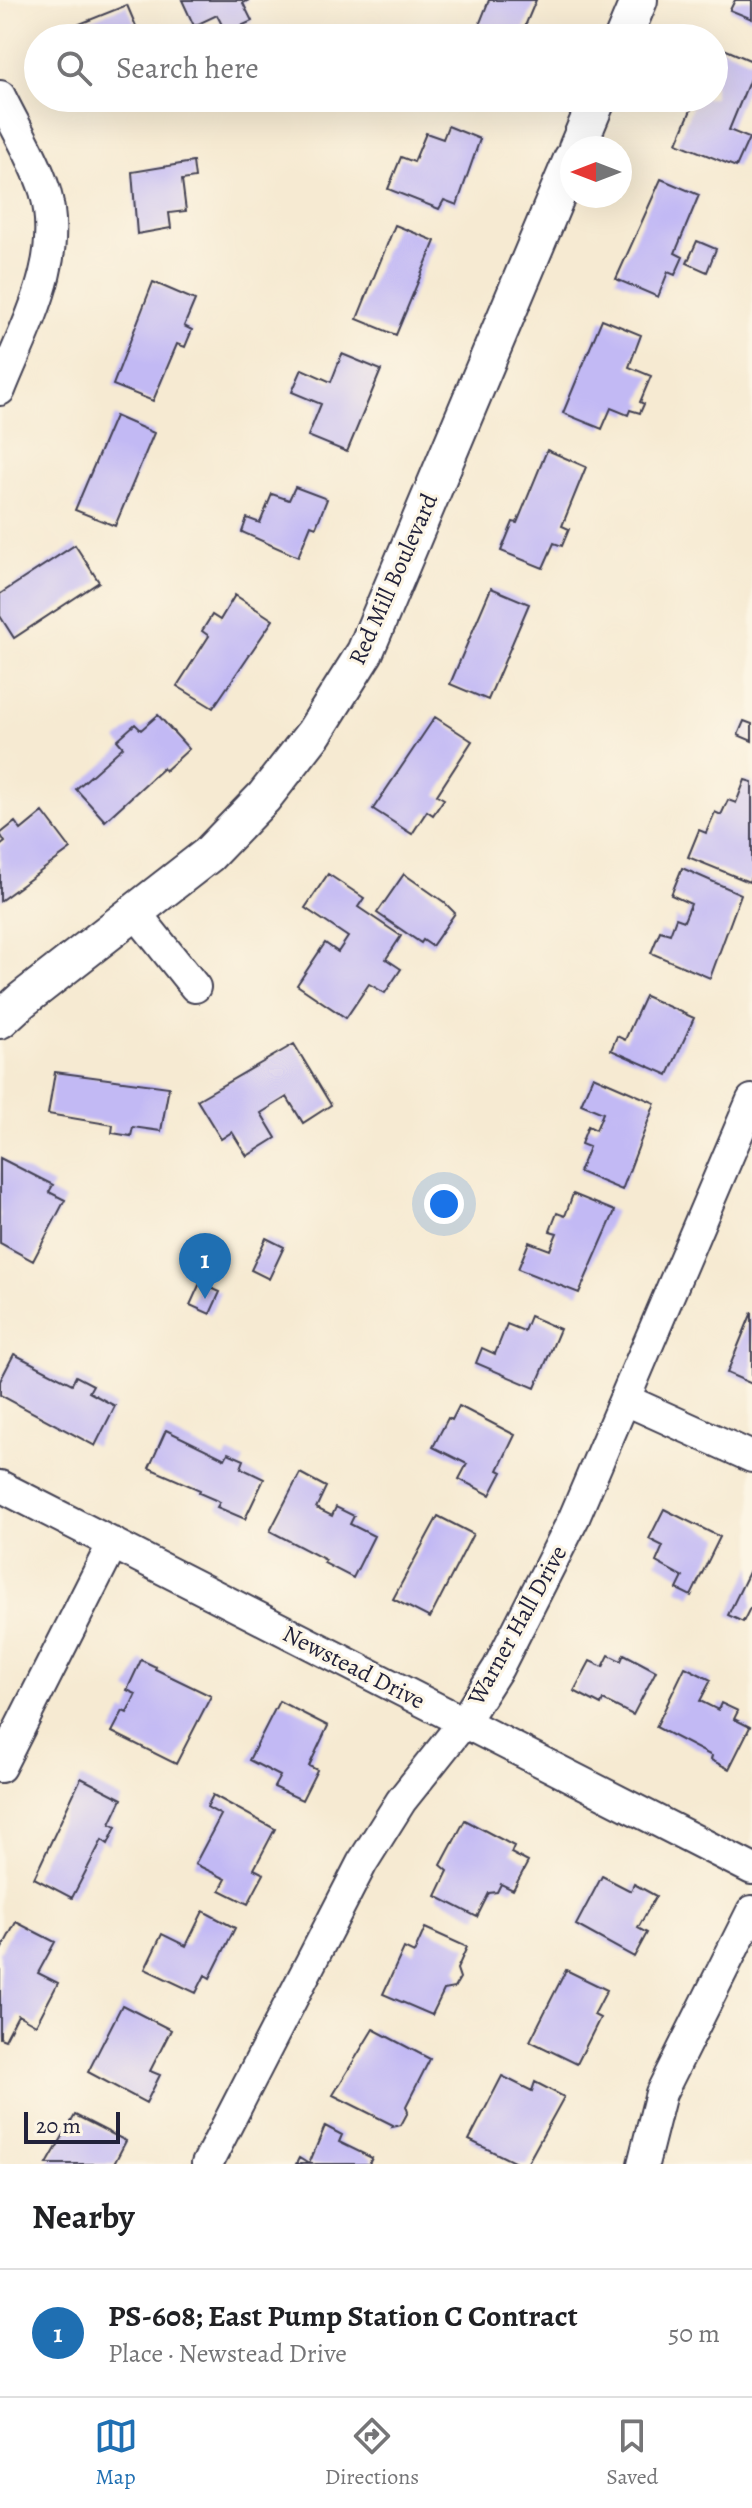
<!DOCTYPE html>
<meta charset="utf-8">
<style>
body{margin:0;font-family:Alegreya,serif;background:#f2f2f2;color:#202124}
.compass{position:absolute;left:560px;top:136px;width:72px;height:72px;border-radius:50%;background:#fff;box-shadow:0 8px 32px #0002;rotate:270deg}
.scale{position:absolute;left:24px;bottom:20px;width:96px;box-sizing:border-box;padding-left:8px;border:4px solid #22223b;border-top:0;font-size:22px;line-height:28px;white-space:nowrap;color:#22223b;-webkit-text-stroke:6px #fcf5e5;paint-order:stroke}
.you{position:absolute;left:444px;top:1204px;width:28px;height:28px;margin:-20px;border:6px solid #fff;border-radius:50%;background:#1a73e8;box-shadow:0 0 0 12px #1a73e833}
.badge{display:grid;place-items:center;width:52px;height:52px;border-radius:50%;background:#1f6fb2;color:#fff;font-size:26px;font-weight:700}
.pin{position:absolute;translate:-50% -66px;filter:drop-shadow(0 2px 4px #0008)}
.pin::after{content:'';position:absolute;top:42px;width:28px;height:24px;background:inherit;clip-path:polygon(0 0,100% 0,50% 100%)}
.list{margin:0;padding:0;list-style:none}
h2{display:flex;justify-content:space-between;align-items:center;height:104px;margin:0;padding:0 32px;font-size:34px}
h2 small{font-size:26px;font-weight:400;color:#757577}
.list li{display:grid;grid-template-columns:52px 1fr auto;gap:24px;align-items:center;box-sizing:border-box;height:128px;padding:0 32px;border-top:2px solid #e0e0e0}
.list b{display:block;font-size:30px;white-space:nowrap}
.list p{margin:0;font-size:26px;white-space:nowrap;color:#757577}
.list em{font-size:26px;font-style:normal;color:#757577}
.icon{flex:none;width:44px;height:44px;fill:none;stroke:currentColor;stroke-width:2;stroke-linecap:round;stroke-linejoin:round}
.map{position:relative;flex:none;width:752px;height:2164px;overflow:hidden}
.search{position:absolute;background:#fff;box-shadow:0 8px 32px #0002;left:24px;right:24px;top:24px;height:88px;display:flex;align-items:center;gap:20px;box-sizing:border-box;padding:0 28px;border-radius:44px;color:#757577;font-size:30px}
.sheet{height:232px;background:#fff}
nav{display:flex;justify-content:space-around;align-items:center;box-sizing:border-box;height:112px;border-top:2px solid #e0e0e0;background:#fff;font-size:22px;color:#757577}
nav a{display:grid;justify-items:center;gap:4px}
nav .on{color:#1f6fb2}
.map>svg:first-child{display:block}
.building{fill:#c2b9f4}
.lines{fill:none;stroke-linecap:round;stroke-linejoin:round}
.minor-casing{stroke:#424052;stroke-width:34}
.tertiary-casing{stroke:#424052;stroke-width:40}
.minor{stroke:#fff;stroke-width:30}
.tertiary{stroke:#fff;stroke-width:36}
.labels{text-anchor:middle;stroke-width:6;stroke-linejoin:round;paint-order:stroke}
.street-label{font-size:24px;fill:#22223b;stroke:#fcf5e5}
</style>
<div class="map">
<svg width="752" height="2164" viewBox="0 0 752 2164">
<rect width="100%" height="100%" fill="#fcf5e5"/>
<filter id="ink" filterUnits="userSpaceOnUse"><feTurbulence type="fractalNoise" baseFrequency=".0125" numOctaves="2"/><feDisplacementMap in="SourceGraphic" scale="16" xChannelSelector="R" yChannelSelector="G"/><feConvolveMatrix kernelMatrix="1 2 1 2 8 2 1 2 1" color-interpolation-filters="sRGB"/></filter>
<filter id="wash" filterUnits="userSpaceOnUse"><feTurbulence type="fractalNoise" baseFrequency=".006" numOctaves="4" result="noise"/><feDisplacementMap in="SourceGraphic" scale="32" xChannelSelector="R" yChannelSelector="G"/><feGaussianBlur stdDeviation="1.8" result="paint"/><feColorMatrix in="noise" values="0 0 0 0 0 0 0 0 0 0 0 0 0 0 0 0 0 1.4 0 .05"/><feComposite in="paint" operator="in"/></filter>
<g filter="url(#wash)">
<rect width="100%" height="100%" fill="#f6ead2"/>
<g id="blocks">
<!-- building -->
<path class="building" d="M182 0H249L243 3 252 21 226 33 217 15 194 26Z
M489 0H536L520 38H474Z
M735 0H752V19L730 10Z
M127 5 141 38H71L67 29Z
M717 46 752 61V74L729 130 749 138 736 167 677 143 696 98H714V54Z
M448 126 480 139 457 205 444 200 439 209 388 189 401 157 414 162 426 133 443 139Z
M193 162 195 178 182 180 186 211 169 213 171 228 137 234 132 172Z
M661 179 699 195 675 253 683 257 675 275 668 272 658 297 616 279Z
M395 225 435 241 396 335 357 319Z
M697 241 716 249 707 272 687 263Z
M153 282 195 300 184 326 192 330 185 347 177 344 153 401 113 385Z
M602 319 641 335 629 367 651 376 640 402 644 404 640 413 630 410 628 415 611 408 602 429 563 413Z
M342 354 381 370 347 452 308 436 321 404 292 392 302 369 331 382Z
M115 416 154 433 115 526 75 510Z
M547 450 586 467 562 526 569 529 562 546 554 543 543 568 501 551 513 522 517 523Z
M295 487 327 499 316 527 311 525 298 557 242 532 247 518 260 523 272 494 289 500Z
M75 545 99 582 14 638 0 616V594Z
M491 588 529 604 488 700 450 684Z
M235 595 273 620 213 708 177 686 209 636 202 631 212 615 220 620Z
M158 715 189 749 165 771 163 768 105 821 76 789 123 747 117 740 135 724 141 730Z
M435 717 472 741 437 795 444 799 433 815 427 811 412 834 373 809Z
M744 721 752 724V741L738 735Z
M745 780 752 782V875L749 882 688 857 699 830 706 833 715 812 721 815 728 800 736 803Z
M43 812 71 849 0 901V846L5 842 0 834 15 822 21 830Z
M682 868 741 894 710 978 651 953 660 931 670 934 676 918 684 921 691 904 671 895Z
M328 874 364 898 358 907 401 936 386 959 401 969 385 993 369 984 346 1018 297 985 325 943 338 952 348 937 305 908Z
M404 874 444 902 455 913 432 946 423 940 421 943 377 913Z
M645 996 694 1018 668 1075 611 1050 617 1036 625 1040Z
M294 1044 331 1105 303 1123 287 1097 261 1113 276 1138 247 1156 232 1132 221 1139 197 1100Z
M55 1072 169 1087 161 1131 133 1127 131 1136 112 1133 113 1125 48 1114Z
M593 1076 655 1103 622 1190 579 1172 589 1147 581 1144 588 1126 596 1130 603 1113 581 1104Z
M0 1158 53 1185 49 1192 65 1200 33 1261 0 1243Z
M573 1194 615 1211 579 1293 518 1269 529 1242 550 1250 557 1233 550 1231 557 1213 565 1216Z
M266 1238 284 1247 269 1279 251 1270Z
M200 1283 220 1292 210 1314 190 1305Z
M752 1312V1384L727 1373Z
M530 1316 560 1329 535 1388 476 1363 482 1348 495 1354 507 1324 524 1331Z
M14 1354 72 1384 76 1376 93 1385 89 1392 115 1406 95 1446 0 1395V1381Z
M459 1406 515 1435 498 1470 502 1472 490 1495 459 1479 467 1464 433 1447 448 1418 452 1420Z
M166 1430 225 1459 228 1453 244 1460 241 1468 264 1479 245 1519 217 1507 220 1502 199 1493 200 1490 149 1468Z
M300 1473 326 1487 316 1508 332 1516 336 1507 354 1516 350 1524 374 1536 353 1578 324 1563 326 1560 270 1531Z
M664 1509 720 1537 691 1596 677 1589 683 1577 656 1562 663 1546 649 1539Z
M438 1516 473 1534 430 1618 393 1599Z
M752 1566V1609L750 1608 743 1622 728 1615Z
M624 1654 656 1671 633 1715 603 1700 601 1705 574 1691 590 1661 603 1667 609 1655 621 1661Z
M141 1660 156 1667 155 1669 211 1696 176 1764 112 1732 123 1711 127 1713 136 1694 127 1690Z
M685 1667 711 1680 700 1701 718 1710 721 1703 738 1711 734 1719 750 1727 729 1769 711 1760 712 1756 656 1727Z
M279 1701 328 1726 309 1766 317 1770 302 1800 274 1787 280 1776 249 1760Z
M81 1778 122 1799 110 1824 116 1827 108 1844 102 1840 72 1898 34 1878Z
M213 1795 275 1829 254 1869 264 1874 248 1904 220 1890 226 1879 195 1864 221 1815 207 1807Z
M465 1820 514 1846 511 1853 528 1862 513 1890 501 1884 497 1892 489 1893 477 1917 436 1896 448 1871 441 1865Z
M602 1876 631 1891 634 1884 656 1896 638 1928 647 1933 634 1957 576 1925Z
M203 1911 235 1928 210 1978 205 1975 196 1993 145 1969 162 1934 186 1946Z
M16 1922 55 1942 38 1973 58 1983 36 2025 18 2015 5 2040 0 2038V1952Z
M425 1928 467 1947 457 1969 460 1978 454 1988 444 1990 432 2015 383 1994 404 1948 414 1953Z
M566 1970 607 1990 594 2015 600 2018 577 2064 530 2041Z
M122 2005 171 2030 150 2071 160 2075 146 2103 88 2072Z
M373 2029 430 2059 406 2106 408 2112 401 2125 392 2127 393 2125 333 2095Z
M502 2076 532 2091 535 2082 564 2097 527 2164H518L469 2140Z
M75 2115 126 2141 114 2164H47Z
M325 2126 342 2135 339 2142 372 2158 369 2164H296L299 2158 309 2164Z"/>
</g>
</g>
<g filter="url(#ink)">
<use href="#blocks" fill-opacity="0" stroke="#424052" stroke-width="2"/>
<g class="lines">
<!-- minor casing -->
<g class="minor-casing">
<path id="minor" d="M0 96C15 127 35 159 45 191 65 260 25 327 0 390
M135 912 195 987
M626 1400 752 1457
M0 1486 752 1869
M0 1767 113 1543
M207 2164 362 1863 401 1801 463 1723 498 1668 574 1518 752 1100
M643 2164 661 2093 752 1911"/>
</g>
<!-- tertiary casing -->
<g class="tertiary-casing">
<path id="tertiary" d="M623 38 639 0
M577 148 598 98
M0 1020 22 1000 208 855 264 797 314 733 365 652 572 159"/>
</g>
<!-- minor -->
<use href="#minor" class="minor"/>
<!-- tertiary -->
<use href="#tertiary" class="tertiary"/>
</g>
</g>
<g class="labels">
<!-- street labels -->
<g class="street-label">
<text transform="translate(393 579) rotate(-66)" y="8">Red Mill Boulevard</text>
<text transform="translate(517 1625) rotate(-61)" y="8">Warner Hall Drive</text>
<text transform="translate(354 1667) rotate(27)" y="8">Newstead Drive</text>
</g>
</g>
</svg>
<svg class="compass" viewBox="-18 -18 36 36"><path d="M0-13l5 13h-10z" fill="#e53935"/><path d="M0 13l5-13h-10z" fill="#757577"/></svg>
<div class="scale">20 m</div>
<div class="you"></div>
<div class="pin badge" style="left:205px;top:1299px">1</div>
<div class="search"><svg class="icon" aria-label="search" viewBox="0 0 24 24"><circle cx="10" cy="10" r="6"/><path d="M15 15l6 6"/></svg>Search here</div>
</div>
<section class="sheet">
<h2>Nearby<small></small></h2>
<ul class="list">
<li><span class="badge">1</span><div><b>PS-608; East Pump Station C Contract</b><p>Place · Newstead Drive</p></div><em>50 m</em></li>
</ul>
</section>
<nav>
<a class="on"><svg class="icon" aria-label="map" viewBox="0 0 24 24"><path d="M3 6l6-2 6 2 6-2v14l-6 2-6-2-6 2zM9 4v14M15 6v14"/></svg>Map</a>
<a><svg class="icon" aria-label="directions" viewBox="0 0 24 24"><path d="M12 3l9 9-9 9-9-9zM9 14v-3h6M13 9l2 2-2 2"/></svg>Directions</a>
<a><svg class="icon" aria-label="saved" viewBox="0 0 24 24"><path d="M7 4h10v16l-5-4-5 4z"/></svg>Saved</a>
</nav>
